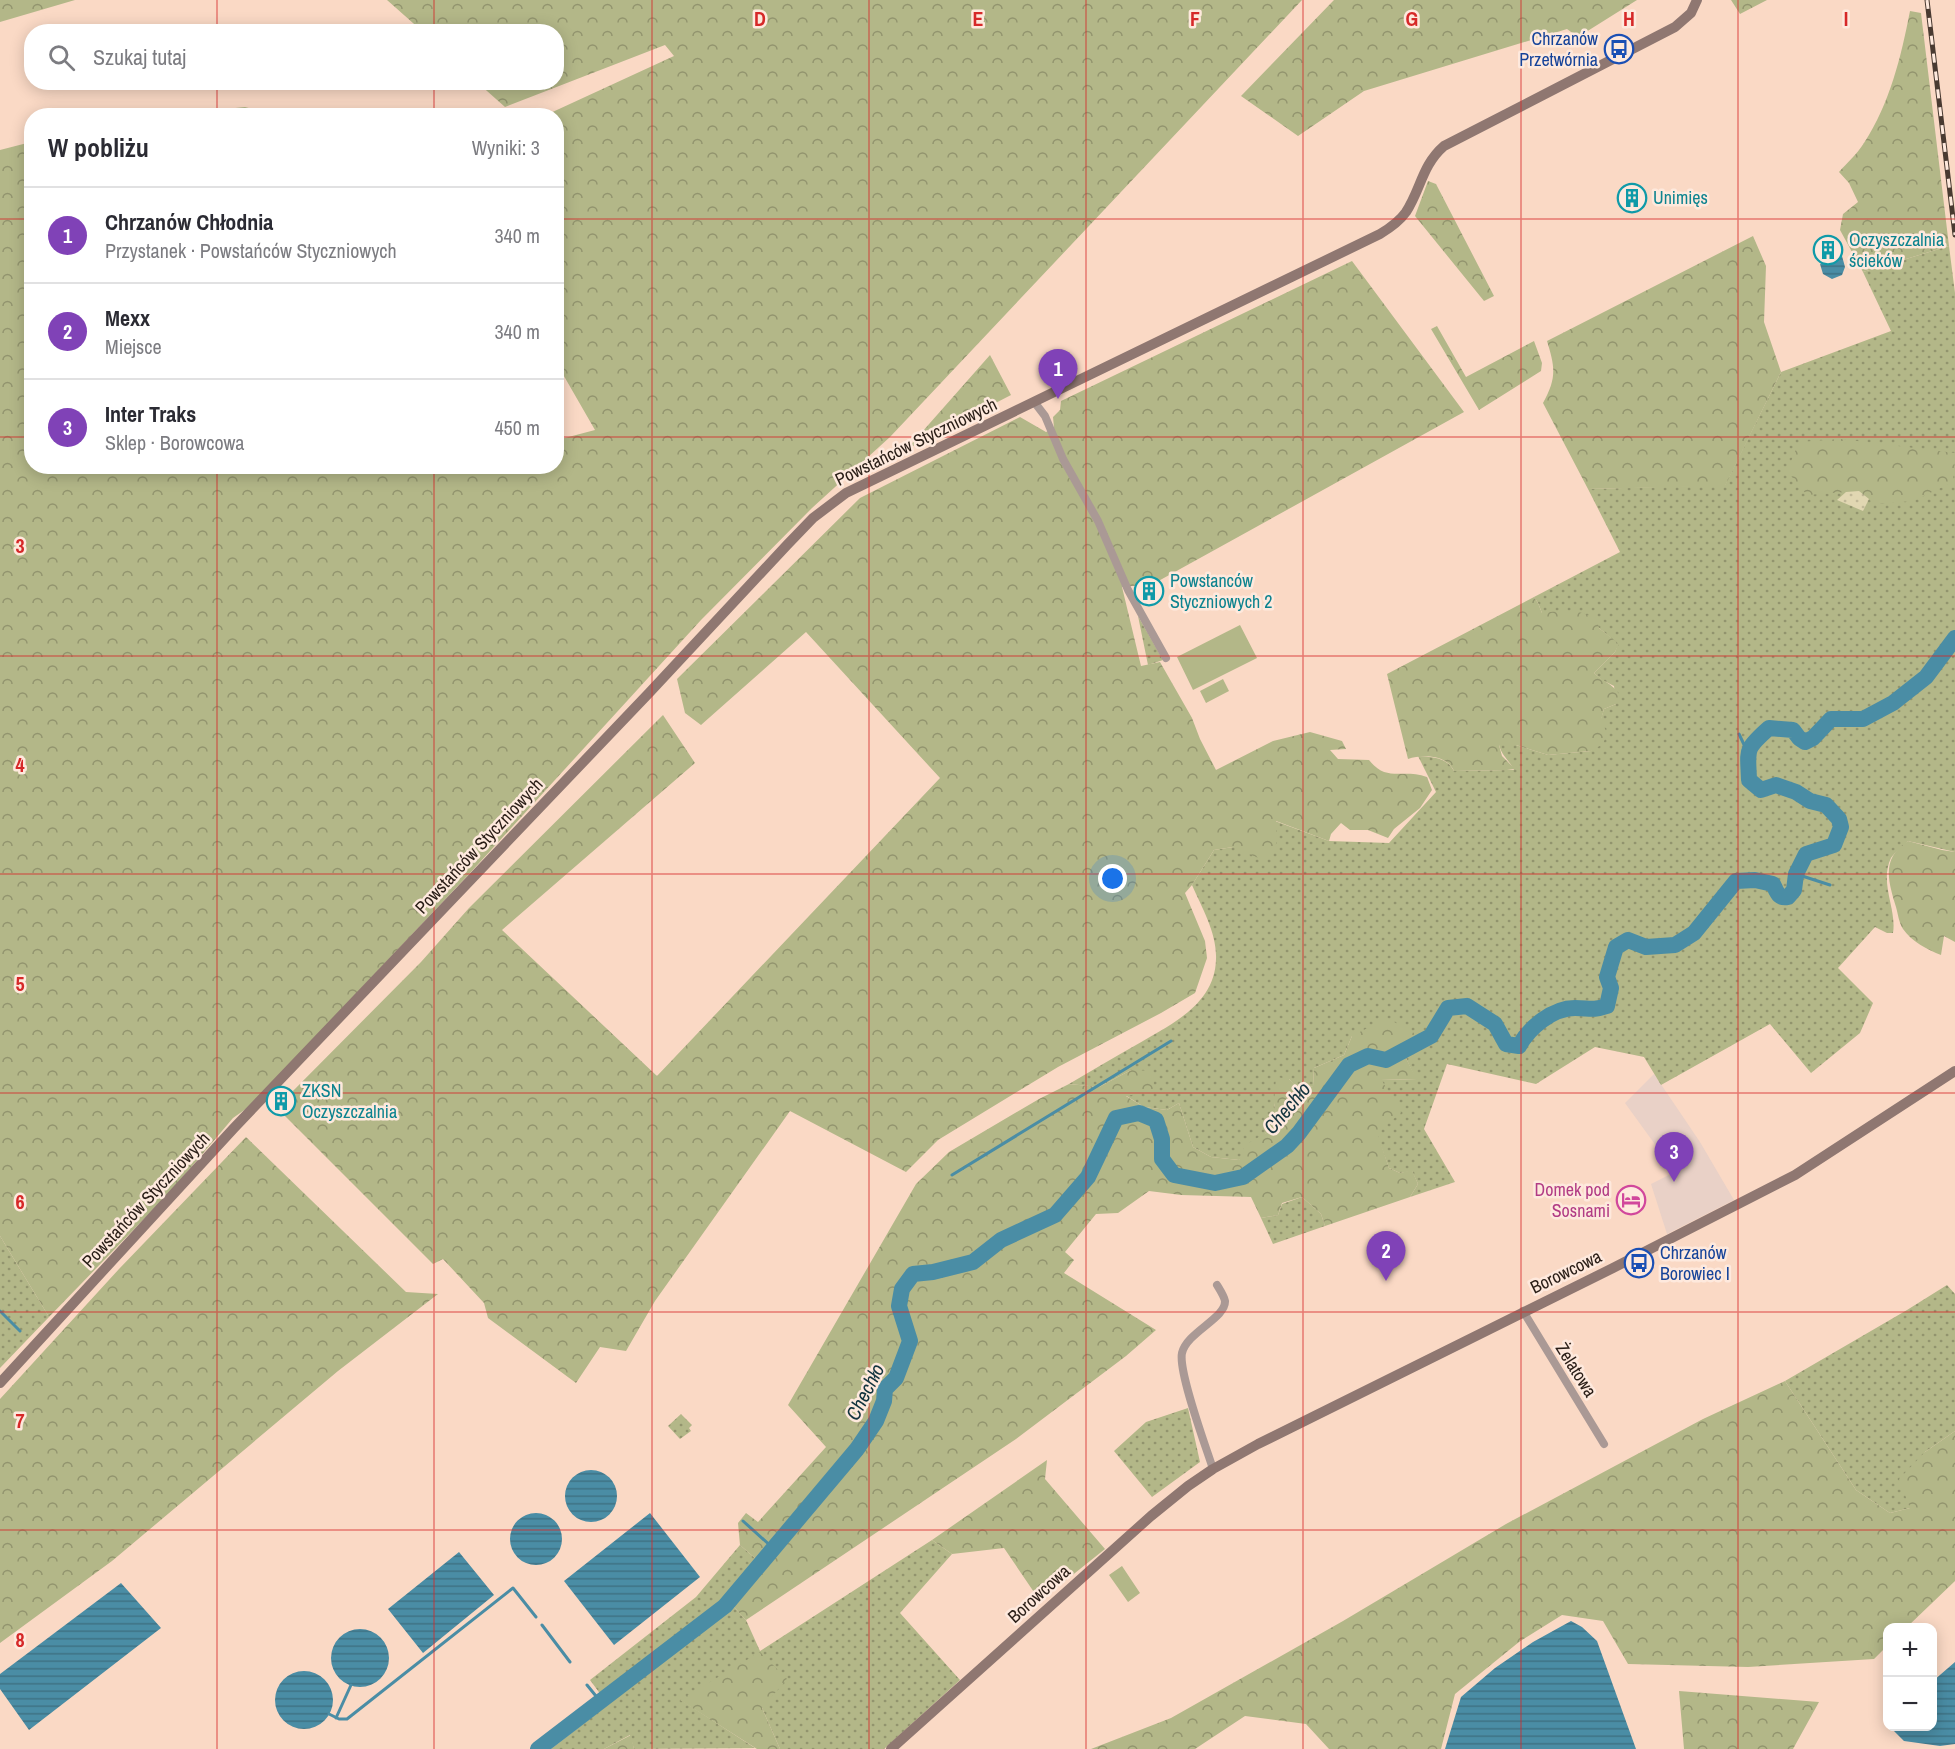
<!DOCTYPE html>
<html lang="pl">
<meta charset="utf-8">
<style>
body{margin:0;font-family:"Archivo Narrow",sans-serif;background:#f2f2f3;color:#2b2b33}
.controls{position:absolute;right:18px;bottom:18px;display:grid;overflow:hidden;border-radius:12px;box-shadow:0 3px 15px #0003}
.controls button{width:54px;height:54px;display:grid;place-items:center;padding:0;border:0;border-bottom:2px solid #e1e1e2;background:#fff;color:#2b2b33;font:30px sans-serif}
.you{position:absolute;left:1113px;top:879px;width:21px;height:21px;margin:-15px;border:4px solid #fff;border-radius:50%;background:#1a73e8;box-shadow:0 0 0 9px #1a73e833}
.badge{display:grid;place-items:center;width:39px;height:39px;border-radius:50%;background:#8042b7;color:#fff;font-size:20px;font-weight:700}
.pin{position:absolute;translate:-50% -50px;filter:drop-shadow(0 2px 3px #0008)}
.pin::after{content:'';position:absolute;top:32px;width:21px;height:18px;background:inherit;clip-path:polygon(0 0,100% 0,50% 100%)}
.list{margin:0;padding:0;list-style:none}
h2{display:flex;justify-content:space-between;align-items:center;height:78px;margin:0;padding:0 24px;font-size:26px}
h2 small{font-size:20px;font-weight:400;color:#7c7c81}
.list li{display:grid;grid-template-columns:39px 1fr auto;gap:18px;align-items:center;box-sizing:border-box;height:96px;padding:0 24px;border-top:2px solid #e1e1e2}
.list b{display:block;font-size:22px;white-space:nowrap}
.list p{margin:0;font-size:20px;white-space:nowrap;color:#7c7c81}
.list em{font-size:20px;font-style:normal;color:#7c7c81}
.icon{flex:none;width:33px;height:33px;fill:none;stroke:currentColor;stroke-width:2;stroke-linecap:round;stroke-linejoin:round}
.map{position:relative;flex:none;width:1955px;height:1749px;overflow:hidden}
.search{position:absolute;background:#fff;box-shadow:0 3px 15px #0003;left:24px;top:24px;width:540px;height:66px;display:flex;align-items:center;gap:15px;box-sizing:border-box;padding:0 21px;border-radius:24px;color:#7c7c81;font-size:22px}
.panel{position:absolute;background:#fff;box-shadow:0 3px 15px #0003;left:24px;top:108px;width:540px;height:366px;border-radius:24px}
.map>svg:first-child{display:block}
.commercial{fill:#e9d1c7}
.grass{fill:url(#grass-dots)}
.forest{fill:url(#forest-crowns)}
.sand{fill:url(#sand-dots)}
.park{fill:#b3b788}
.water{fill:url(#water-rules)}
.lines{fill:none;stroke-linecap:round;stroke-linejoin:round}
.stream{stroke:#4a8da5;stroke-width:3}
.river{stroke:#4a8da5;stroke-width:16}
.street{stroke:#aa9995;stroke-width:8}
.secondary{stroke:#8f7771;stroke-width:10}
.rail-casing{stroke:#493a31;stroke-width:5}
.rail{stroke:#fee9dd;stroke-width:3;stroke-dasharray:9;stroke-linecap:butt}
.grid{fill:none;stroke:#d62828;stroke-width:1.5;stroke-opacity:0.55}
.labels{text-anchor:middle;stroke-width:5;stroke-linejoin:round;paint-order:stroke}
.transit-label{font-size:18px;fill:#164399;stroke:#fee9dd;text-anchor:end}
.culture-label{font-size:18px;fill:#0d838f;stroke:#fee9dd;text-anchor:start}
.street-label{font-size:18px;fill:#291d16;stroke:#fee9dd}
.hotel-label{font-size:18px;fill:#b23c85;stroke:#fee9dd;text-anchor:end}
.water-label{font-size:20px;font-style:italic;fill:#12333e;stroke:#fee9dd}
.grid-label{font-size:20px;text-anchor:middle;font-weight:bold;fill:#d62828;stroke:#fee9dd;stroke-width:5;stroke-linejoin:round;paint-order:stroke}
</style>
<div class="map">
<svg width="1955" height="1749" viewBox="0 0 1955 1749">
<defs>
<pattern id="grass-dots" width="8" height="8" patternUnits="userSpaceOnUse" patternTransform="scale(1.5)"><rect width="8" height="8" fill="#b3b788"/><path d="M2 2h.1M6 6h.1" fill="none" stroke="#92946e" stroke-width="1.8" stroke-linecap="round"/></pattern>
<pattern id="forest-crowns" width="20" height="18" patternUnits="userSpaceOnUse" patternTransform="scale(1.5)"><rect width="20" height="18" fill="#b3b788"/><path d="M2 6a3 3 0 1 1 6 0M12 15a3 3 0 1 1 6 0" fill="none" stroke="#92946e"/></pattern>
<pattern id="sand-dots" width="8" height="8" patternUnits="userSpaceOnUse" patternTransform="scale(1.5)"><rect width="8" height="8" fill="#e1d7b2"/><path d="M2 2h.1M6 6h.1" fill="none" stroke="#c1b898" stroke-width="1.8" stroke-linecap="round"/></pattern>
<pattern id="water-rules" width="6" height="5" patternUnits="userSpaceOnUse" patternTransform="scale(1.5)"><rect width="6" height="5" fill="#4a8da5"/><path d="M0 2.5h6" fill="none" stroke="#3e7385"/></pattern>
</defs>
<rect width="100%" height="100%" fill="#fad9c5"/>
<!-- commercial -->
<path class="commercial" d="M1654 1074 1700 1142 1734 1200 1667 1234 1651 1184 1675 1172 1625 1103Z"/>
<!-- grass -->
<path class="grass" d="M1949 246 1955 293V852L1908 841C1903 846 1895 852 1891 858 1879 883 1897 909 1893 933H1887L1875 927 1838 968 1873 1003 1860 1033 1811 1073 1770 1024 1661 1085 1644 1057 1595 1047 1536 1084 1447 1064 1424 1129 1455 1182 1410 1197 1418 1184 1412 1171 1400 1173 1389 1168 1376 1132 1381 1079 1416 1080 1406 1058 1420 1049 1352 1036 1344 1055 1314 1068 1313 1086 1299 1090 1289 1079 1274 1103 1279 1129 1266 1133 1239 1160 1211 1157 1193 1147 1179 1103 1167 1110 1144 1107 1125 1095 1131 1070 1099 1087 1069 1084C1091 1071 1113 1058 1136 1045 1170 1025 1215 1005 1216 959 1217 933 1202 908 1192 885L1214 850 1233 847 1275 821 1329 841 1389 843 1436 792 1418 756C1432 757 1447 757 1454 771L1507 770H1514C1509 760 1502 756 1499 745H1516L1548 755 1591 751 1604 709 1616 704 1614 686 1602 680 1594 673 1615 652 1618 644 1599 628 1542 613 1538 603 1534 597 1620 552 1588 489 1725 485 1781 372 1891 331 1863 272Z
M1138 616 1163 660 1148 665Z
M1302 1197 1321 1214 1325 1226 1273 1244 1261 1218 1278 1215 1282 1204Z
M0 1236 49 1317 0 1368Z
M1947 1285 1955 1294V1431L1925 1452 1910 1508 1890 1513 1856 1490 1785 1381 1907 1310Z
M1188 1408 1200 1462 1152 1497 1114 1451 1146 1422Z
M681 1414 692 1425 689 1428 691 1431 680 1439 668 1426Z
M932 1540 952 1554 900 1613 960 1680 884 1749H780L762 1708 681 1700 755 1748 634 1749 630 1735 604 1749H551L683 1646 731 1604 746 1620 760 1651Z
M740 1545 756 1559 721 1603 601 1695 590 1680 696 1597Z"/>
<!-- forest -->
<path class="forest" d="M0 0H75L0 22Z
M387 0H1302L890 437 812 508 701 620 470 873 250 1106 233 1118 171 1191 49 1317 0 1236V150L31 142 32 466H556L557 440 595 430 557 364 556 116 546 115 674 56 665 45 505 107 478 83 556 82V32L422 31Z
M1334 0H1637L1578 37 1567 29 1364 91 1298 136 1241 96Z
M1731 0H1767L1740 14Z
M1910 11 1921 13 1949 246 1863 272 1840 230 1843 214 1858 202 1849 183 1839 172C1847 163 1857 154 1864 143 1890 103 1901 57 1910 11Z
M245 107 275 115H168Z
M1428 181 1436 184 1494 296 1484 301 1415 216Z
M1753 236 1766 266 1764 322 1781 372 1725 486 1588 489 1543 403C1557 378 1555 367 1547 341Z
M1352 261 1464 412 1153 584 1122 587 1141 666 1160 662 1192 718 1200 739 1216 770 1273 741 1310 732 1342 741 1346 749 1330 750 1338 759 1369 760C1387 783 1402 768 1427 777L1432 790 1420 808 1394 829 1388 838 1368 830H1350L1341 823 1331 834 1329 841 1276 821V844L1263 860 1233 847 1214 850 1192 885 1185 893 1205 941 1207 958 1195 993 1161 1013 1058 1067 938 1140 906 1172 790 1111 655 1301 626 1351 600 1347 576 1383 488 1318 484 1303 443 1259 433 1264 285 1116V1099L421 962 469 908 663 715 695 763 502 930 657 1076 940 778 806 632 701 725 685 713 677 679 860 498 1020 417 1046 432 1054 428 1053 417 1060 410 1061 401Z
M1437 326 1466 377 1534 341 1542 363 1541 371 1479 410 1431 329Z
M990 355 1011 395 907 449Z
M1841 439 1955 453 1953 482 1913 501 1875 504 1859 491 1807 495 1787 471 1799 442Z
M1534 597 1538 603 1542 613C1562 610 1579 608 1597 620L1599 628 1619 644 1615 652 1594 673C1602 681 1613 684 1619 694L1616 704 1604 709 1601 720 1607 733 1603 744 1591 751 1548 755 1516 745H1499L1502 756 1515 769 1507 770 1454 771C1447 755 1423 754 1408 759L1387 674Z
M1908 841 1942 850 1955 852V942L1944 936 1941 955C1928 950 1911 941 1903 929 1899 923 1898 914 1896 907 1888 881 1881 858 1908 841Z
M1387 1018 1423 1038 1420 1049 1406 1058 1417 1080 1381 1079 1401 1113 1377 1132 1389 1168 1400 1173 1412 1170 1418 1184 1410 1197 1325 1226 1321 1214 1302 1197 1282 1203 1278 1215 1261 1218 1251 1197 1181 1195 1149 1191 1118 1213 1096 1214 1065 1252 1074 1260 1064 1273 1156 1330 1126 1356 1016 1439 746 1620 731 1604 764 1566 740 1545 738 1523 746 1513 758 1522 826 1447 788 1405 916 1184 949 1152 1039 1099 1069 1084 1099 1087 1131 1070 1153 1071 1154 1091 1126 1096 1144 1107 1167 1110 1179 1103 1193 1147 1211 1157 1239 1160 1245 1145 1266 1133 1278 1129 1274 1103 1276 1077 1289 1079 1299 1089 1313 1086 1314 1068 1344 1055 1352 1036Z
M246 1137 406 1292 438 1294 338 1371 112 1561 0 1643V1399L119 1269Z
M1785 1381 1856 1490 1890 1513 1910 1508 1899 1479 1925 1452 1955 1431V1581L1907 1627 1888 1628 1887 1646 1874 1659 1748 1667 1628 1664 1603 1621 1562 1615 1519 1642 1455 1694 1441 1749H1329L1306 1724 1245 1716 1195 1749H1091L1171 1718 1343 1621 1506 1524 1703 1419Z
M1047 1460 1045 1479 1105 1549 1040 1601 1004 1548 952 1554 932 1540Z
M760 1652 787 1679 762 1708 780 1749H757L680 1700Z
M1679 1691 1819 1702 1793 1749H1684Z
M631 1735 634 1749H604Z"/>
<!-- sand -->
<path class="sand" d="M1859 491 1869 499 1863 511 1837 500 1846 492Z"/>
<!-- park -->
<path class="park" d="M1240 625 1257 658 1193 690 1177 657Z
M1223 679 1229 691 1206 703 1200 691Z
M1122 1566 1140 1593 1128 1602 1109 1575Z"/>
<!-- water -->
<path class="water" d="M1842 256 1845 267 1842 275 1832 279 1823 274 1820 264Z
M565 1496a26 26 0 1 1 52 0a26 26 0 1 1-52 0Z
M510 1539a26 26 0 1 1 52 0a26 26 0 1 1-52 0Z
M650 1513 700 1577 614 1645 564 1581Z
M459 1552 494 1595 423 1653 388 1609Z
M121 1583 161 1628 29 1730 0 1689V1674Z
M1571 1621 1582 1627 1597 1641 1636 1749H1445L1461 1697 1495 1668 1533 1642Z
M331 1658a29 29 0 1 1 58 0a29 29 0 1 1-58 0Z
M1955 1662V1744L1940 1746 1904 1741 1894 1731 1897 1727 1932 1726 1933 1681Z
M275 1700a29 29 0 1 1 58 0a29 29 0 1 1-58 0Z"/>
<g class="lines">
<!-- stream -->
<path class="stream" d="M1739 734 1747 751
M1796 874 1830 885
M952 1175 1171 1041
M0 1311 20 1331
M743 1521 773 1548
M542 1625 570 1662
M587 1685 600 1701
M329 1714 339 1719H347L513 1588 536 1617
M336 1718 351 1685"/>
<!-- river -->
<path class="river" d="M538 1749 725 1606 857 1449 876 1421 884 1401 885 1389 896 1378 910 1341 899 1306 902 1289 913 1274 933 1272 973 1262 1001 1240 1055 1215 1088 1177 1116 1118 1139 1113 1156 1120 1162 1139V1159L1174 1175 1215 1183 1243 1177 1287 1146 1299 1133 1349 1065 1368 1056 1386 1060 1431 1036 1448 1008 1467 1006 1495 1024 1506 1044 1519 1046C1529 1028 1552 1008 1575 1008 1589 1008 1592 1011 1607 1006L1611 988 1607 977 1616 947 1628 940 1646 947 1675 945 1694 933 1736 881 1755 880 1773 884C1777 892 1778 899 1788 897L1794 890 1796 874 1806 854 1834 845 1841 827 1839 819 1826 805 1810 801 1796 792 1776 785 1761 790 1749 780C1748 749 1744 750 1769 728L1793 730 1799 738 1805 742 1813 738 1831 719H1863L1893 703 1926 677 1955 638"/>
<!-- street -->
<path class="street" d="M1035 403 1045 416 1063 459 1098 521 1128 590 1166 658
M1523 1311 1604 1444
M1213 1469C1206 1447 1178 1372 1182 1353 1187 1332 1226 1318 1225 1301 1224 1296 1220 1290 1217 1285"/>
<!-- secondary -->
<path class="secondary" d="M0 1383 234 1128 649 693 787 545 813 518 846 493 1380 234C1390 228 1399 222 1406 212 1421 189 1422 165 1444 146L1675 27 1691 13 1697 0
M891 1749 1151 1516 1188 1486 1213 1469 1258 1444 1613 1268 1795 1175 1955 1071"/>
<!-- rail casing -->
<g class="rail-casing">
<path id="rail" d="M1927 0 1955 235"/>
</g>
<!-- rail -->
<use href="#rail" class="rail"/>
</g>
<!-- grid -->
<path class="grid" d="M217 0V32M434 0V32M652 0V1749M869 0V1749M1086 0V1749M1303 0V1749M1521 0V1749M1738 0V1749M217 82V116M434 82V116M0 219H32M556 219H1955M0 437H32M556 437H1955M217 466V1749M434 466V1749M0 656H1955M0 874H1955M0 1093H1955M0 1312H1955M0 1530H1955"/>
<!-- icons -->
<defs>
<g id="bus-ring" transform="scale(1.5)"><circle r="9.5" fill="#fee9dd" stroke="#1a4fb4" stroke-width="1.5"/><path d="M-5-6H5V4H4V6H2V4H-2V6H-4V4H-5ZM-3.5-4V0h7V-4ZM-3.5 1.2v1.5H-2V1.2ZM2 1.2v1.5H3.5V1.2Z" fill="#1a4fb4"/></g>
<g id="building-ring" transform="scale(1.5)"><circle r="9.5" fill="#fee9dd" stroke="#0f9aa8" stroke-width="1.5"/><path d="M-4-6H4V6H1V3H-1V6H-4ZM-2.5-4.3h1.7v1.8h-1.7ZM.8-4.3h1.7v1.8H.8ZM-2.5-1h1.7V.8h-1.7ZM.8-1h1.7V.8H.8Z" fill="#0f9aa8"/></g>
<g id="hotel-ring" transform="scale(1.5)"><circle r="9.5" fill="#fee9dd" stroke="#d1479c" stroke-width="1.5"/><path d="M-6-4.5h1.5V1H6V5H4.5V3h-9V5H-6ZM-4 0a1.8 1.8 0 1 1 3.6 0ZM.5 0V-2.5h3Q6-2.5 6 0Z" fill="#d1479c"/></g>
</defs>
<g fill-rule="evenodd">
<use href="#bus-ring" x="1619" y="49"/>
<use href="#building-ring" x="1632" y="198"/>
<use href="#building-ring" x="1828" y="250"/>
<use href="#building-ring" x="1149" y="591"/>
<use href="#building-ring" x="281" y="1101"/>
<use href="#hotel-ring" x="1631" y="1200"/>
<use href="#bus-ring" x="1639" y="1263"/>
</g>
<g class="labels">
<!-- transit labels -->
<g class="transit-label">
<text x="1598" y="45">Chrzanów<tspan x="1598" dy="21">Przetwórnia</tspan></text>
<text x="1660" y="1259" text-anchor="start">Chrzanów<tspan x="1660" dy="21">Borowiec I</tspan></text>
</g>
<!-- culture labels -->
<g class="culture-label">
<text x="1653" y="204">Unimięs</text>
<text x="1849" y="246">Oczyszczalnia<tspan x="1849" dy="21">ścieków</tspan></text>
<text x="1170" y="587">Powstanców<tspan x="1170" dy="21">Styczniowych 2</tspan></text>
<text x="302" y="1097">ZKSN<tspan x="302" dy="21">Oczyszczalnia</tspan></text>
</g>
<!-- street labels -->
<g class="street-label">
<text transform="translate(916 442) rotate(-26)" y="6">Powstańców Styczniowych</text>
<text transform="translate(479 846) rotate(-47)" y="6">Powstańców Styczniowych</text>
<text transform="translate(146 1200) rotate(-47)" y="6">Powstańców Styczniowych</text>
<text transform="translate(1566 1272) rotate(-26)" y="6">Borowcowa</text>
<text transform="translate(1576 1370) rotate(58)" y="6">Żelatowa</text>
<text transform="translate(1039 1594) rotate(-42)" y="6">Borowcowa</text>
</g>
<!-- hotel labels -->
<g class="hotel-label">
<text x="1610" y="1196">Domek pod<tspan x="1610" dy="21">Sosnami</tspan></text>
</g>
<!-- water labels -->
<g class="water-label">
<text transform="translate(1287 1108) rotate(-50)" y="7">Chechło</text>
<text transform="translate(865 1392) rotate(-63)" y="7">Chechło</text>
</g>
</g>
<g class="grid-label">
<text x="760" y="26">D</text>
<text x="978" y="26">E</text>
<text x="1195" y="26">F</text>
<text x="1412" y="26">G</text>
<text x="1629" y="26">H</text>
<text x="1846" y="26">I</text>
<text x="20" y="553">3</text>
<text x="20" y="772">4</text>
<text x="20" y="991">5</text>
<text x="20" y="1209">6</text>
<text x="20" y="1428">7</text>
<text x="20" y="1647">8</text>
</g>
</svg>
<div class="controls">
<button>+</button>
<button>−</button>
</div>
<div class="you"></div>
<div class="pin badge" style="left:1058px;top:399px">1</div>
<div class="pin badge" style="left:1386px;top:1281px">2</div>
<div class="pin badge" style="left:1674px;top:1182px">3</div>
<div class="search"><svg class="icon" aria-label="search" viewBox="0 0 24 24"><circle cx="10" cy="10" r="6"/><path d="M15 15l6 6"/></svg>Szukaj tutaj</div>
<section class="panel">
<h2>W pobliżu<small>Wyniki: 3</small></h2>
<ul class="list">
<li><span class="badge">1</span><div><b>Chrzanów Chłodnia</b><p>Przystanek · Powstańców Styczniowych</p></div><em>340 m</em></li>
<li><span class="badge">2</span><div><b>Mexx</b><p>Miejsce</p></div><em>340 m</em></li>
<li><span class="badge">3</span><div><b>Inter Traks</b><p>Sklep · Borowcowa</p></div><em>450 m</em></li>
</ul>
</section>
</div>
